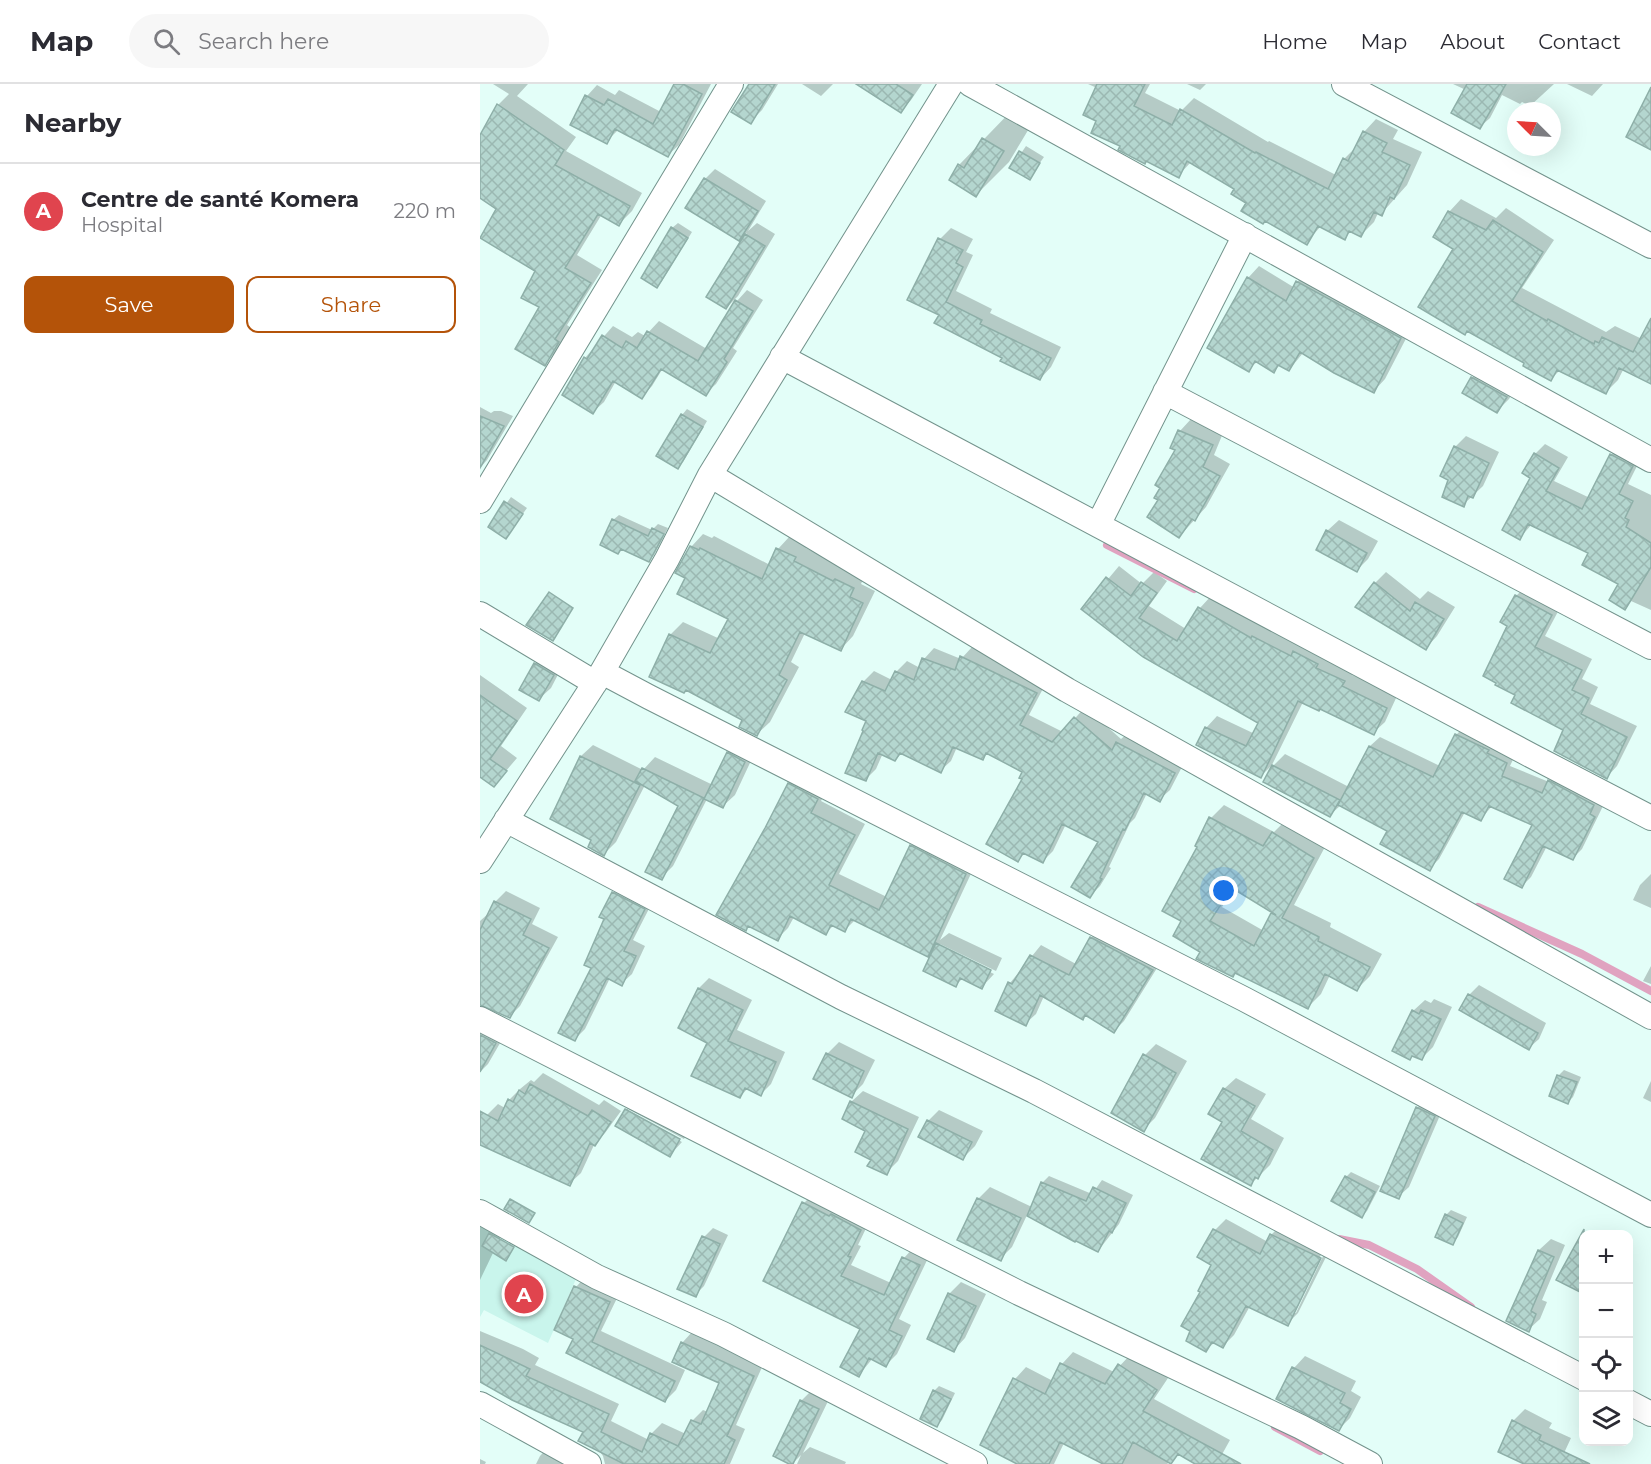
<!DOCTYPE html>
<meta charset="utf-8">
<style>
body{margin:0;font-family:Montserrat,sans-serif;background:#f7f7f7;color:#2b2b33}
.controls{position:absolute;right:18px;bottom:18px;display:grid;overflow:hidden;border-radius:12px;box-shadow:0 6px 24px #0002}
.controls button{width:54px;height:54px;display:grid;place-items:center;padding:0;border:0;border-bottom:2px solid #e1e1e2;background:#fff;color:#2b2b33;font:30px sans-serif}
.compass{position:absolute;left:1027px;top:18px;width:54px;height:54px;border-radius:50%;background:#fff;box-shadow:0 6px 24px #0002;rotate:294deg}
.you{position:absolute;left:744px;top:807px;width:21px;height:21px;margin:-15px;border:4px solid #fff;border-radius:50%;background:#1a73e8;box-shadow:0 0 0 9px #1a73e833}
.badge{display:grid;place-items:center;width:39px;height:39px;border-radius:50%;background:#b45309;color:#fff;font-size:20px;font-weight:700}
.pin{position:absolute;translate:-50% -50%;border:3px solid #fff;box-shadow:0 2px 6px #0006}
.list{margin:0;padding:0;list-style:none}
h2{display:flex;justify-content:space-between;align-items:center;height:78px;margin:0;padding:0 24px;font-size:26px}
h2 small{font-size:20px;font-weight:400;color:#7c7c81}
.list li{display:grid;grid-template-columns:39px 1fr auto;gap:18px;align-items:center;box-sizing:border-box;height:96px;padding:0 24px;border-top:2px solid #e1e1e2}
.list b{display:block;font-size:22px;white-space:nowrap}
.list p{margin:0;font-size:20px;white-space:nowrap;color:#7c7c81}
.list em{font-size:20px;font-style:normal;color:#7c7c81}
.actions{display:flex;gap:12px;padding:18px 24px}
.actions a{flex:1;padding:14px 0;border:2px solid #b45309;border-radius:12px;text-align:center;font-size:21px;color:#b45309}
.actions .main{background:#b45309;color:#fff}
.icon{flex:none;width:33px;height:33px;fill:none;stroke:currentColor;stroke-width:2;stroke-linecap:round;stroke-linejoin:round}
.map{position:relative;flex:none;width:1171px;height:1380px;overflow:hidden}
header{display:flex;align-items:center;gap:36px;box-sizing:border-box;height:84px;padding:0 30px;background:#fff;border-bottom:2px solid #e1e1e2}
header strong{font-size:28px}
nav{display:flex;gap:33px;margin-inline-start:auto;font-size:21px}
.search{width:420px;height:54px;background:#f7f7f7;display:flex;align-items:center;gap:15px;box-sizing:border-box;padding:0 21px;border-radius:33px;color:#7c7c81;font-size:22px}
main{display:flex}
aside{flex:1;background:#fff}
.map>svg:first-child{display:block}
.built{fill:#c9f5ec}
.shadow{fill:#0003;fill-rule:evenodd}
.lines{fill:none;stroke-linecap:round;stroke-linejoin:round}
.stream{stroke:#e0a3c0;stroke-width:8}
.building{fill:url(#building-cross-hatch);stroke:#8eafa8;stroke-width:1.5;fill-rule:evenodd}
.minor-casing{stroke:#73938c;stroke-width:26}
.minor{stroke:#fff;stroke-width:24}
</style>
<header>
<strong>Map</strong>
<div class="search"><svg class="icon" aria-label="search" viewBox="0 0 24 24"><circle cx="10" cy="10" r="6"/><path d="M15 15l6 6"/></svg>Search here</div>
<nav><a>Home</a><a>Map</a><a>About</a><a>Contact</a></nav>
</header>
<main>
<aside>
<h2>Nearby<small></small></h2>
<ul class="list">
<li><span class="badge" style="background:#e0444e">A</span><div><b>Centre de santé Komera</b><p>Hospital</p></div><em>220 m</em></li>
</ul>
<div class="actions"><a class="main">Save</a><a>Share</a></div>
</aside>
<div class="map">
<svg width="1171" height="1380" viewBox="0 0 1171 1380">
<defs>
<pattern id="building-cross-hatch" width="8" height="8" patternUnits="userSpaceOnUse" patternTransform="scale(1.5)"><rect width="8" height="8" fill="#b4d6cf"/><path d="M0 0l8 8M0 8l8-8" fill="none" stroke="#9bb8b2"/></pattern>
</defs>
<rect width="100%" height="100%" fill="#e3fef8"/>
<!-- built -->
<path class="built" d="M0 1138 96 1195 68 1259 4 1226 0 1233Z"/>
<!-- shadow -->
<path class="shadow" d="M13 0H48L37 12 96 53 86 67 162 109 152 127 139 140 122 130 97 171 122 186 87 241 91 244 77 267 64 280 57 187 18 124 0 112V53L18 21 29 10Z
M196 0H231L199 61 188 71 139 45 126 58 92 40 107 12 117 1 135 11 139 6 181 28Z
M270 0H298L282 26 270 38Z
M322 0H353L341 12Z
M379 0H442L431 16 421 27Z
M608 0H670L665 9 701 27 714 14 788 58 789 57 856 91 864 75 876 63 884 48 896 35 918 46 913 55 942 68 927 101 901 130 898 129 894 138 881 151 872 146 865 154 841 142 826 159 768 119 756 104 711 78 698 92 643 61 618 37 617 4Z
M707 0H726L720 6Z
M973 0H1074L1050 22 1042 18 1040 20 1022 11 1010 34 1000 43 986 6Z
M1087 0H1123L1112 12Z
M536 22 556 33 529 78 496 111 479 81Z
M546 62 564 73 549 94 531 84Z
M235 85 286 117 268 147 277 139 295 150 258 212 246 224 228 213 267 149 259 155 225 95Z
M981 115 1016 134 1026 124 1074 156 1042 204 1126 248 1135 242 1162 255 1171 243V298L1144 284 1138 296 1126 308 1080 286 1071 295 1046 278 975 164 955 152 969 128Z
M198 139 212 148 182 197 177 203 192 144Z
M471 144 493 155 486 168 493 171 476 207 512 225 510 229 581 263 571 283 560 295 461 230 460 155Z
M779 182 815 204 818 197 829 186 932 243 905 295 894 307 823 269 809 286 800 281 794 287 778 277 768 286V194Z
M267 206 283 216 253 264 257 267 236 300 225 310 183 284 172 302 162 313 136 297 124 318 113 328 105 274 133 242 152 253 158 248 165 252 179 237 227 265 257 217Z
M1004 282 1038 301 1029 315 1017 327 992 294Z
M0 323 11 329 14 327H21L33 332 7 376 0 384Z
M207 325 227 337 203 378 197 383 202 331Z
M711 335 743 349 734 371 750 380 726 423 699 453 681 416 697 366 692 363 700 347Z
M986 352 1019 368 1003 402 983 421 970 396 975 363Z
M1065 360 1088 373 1074 397 1110 414 1131 371 1141 361 1162 372 1148 400 1171 411V526L1151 517 1145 524 1140 499 1110 468 1052 440 1040 454 1052 393 1055 370Z
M31 413 47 424 26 453 10 442Z
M139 431 172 446 178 440 188 444 174 471 169 476 142 464 138 468 133 436Z
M859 436 898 457 888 475 877 486 847 447Z
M223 450 232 454 234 452 290 481 298 465 310 452 328 460 326 464 366 485 385 491 381 500 395 507 373 552 361 565 325 549 311 578 319 583 290 638 277 650 190 551 203 538 240 555 250 535 207 493 211 463Z
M639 482 662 500 674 488 687 497 669 522 706 545 720 524 731 512 783 543 785 542 875 585 872 591 917 612 905 638 893 649 841 624 823 618 792 681 781 692 726 644 737 632 775 650 780 639 603 525Z
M906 488 940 515 948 507 975 523 957 552 946 564 895 499Z
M1047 501 1082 520 1065 552 1112 575 1102 595 1118 603 1110 620 1157 642 1137 682 1127 693 1085 645 1037 610 1029 541 1036 512Z
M492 563 566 599 549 631 583 648 605 623 641 655 648 649 704 679 690 706 679 716 667 709 655 734 650 739 629 783 631 784 620 802 610 812 620 757 586 740 573 767 563 777 546 768 538 776 544 687 508 669 503 674 477 663 471 677 460 687 422 669 415 676 403 669 396 685 386 695 388 636 367 627 383 598 394 587 412 596 417 587 427 577 440 584 444 575 454 564 481 575Z
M67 568 84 579 71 604 59 615 55 580Z
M0 591 47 624 21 662 37 674 14 701 0 691Z
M986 641 1036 669 1030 682 1069 698 1079 687 1123 722 1102 765 1093 774 1067 762 1051 793 1041 803 1055 740 1012 722 1001 735 985 728 959 775 949 785 909 747 861 721 850 731 785 697 793 682 805 670 869 703 890 662 900 653 960 682 976 651Z
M260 658 276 666 255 711 243 722 227 715 193 782 181 794 200 721 165 701 136 758 124 770 113 755 72 735 101 672 113 661 163 686 175 673 233 701 248 669Z
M320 689 348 703 341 717 385 740 359 790 407 813 431 762 442 751 496 779 460 856 469 849 522 874 516 887 460 860V863L514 890 502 903 483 894 476 901 455 864 448 871 375 836 365 846 354 841 346 849 314 833 308 844 297 855 269 841 266 845 309 700Z
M744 721 794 748 806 736 846 761 814 821 851 839 850 843 902 870 890 892 877 905 850 891 841 910 828 923 756 888 753 892 722 867 703 837 719 763 731 734ZM755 804 794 828 784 847 742 823Z
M1171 790V824L1153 816 1160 801Z
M143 799 174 815 153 856 165 862 152 890 141 900 130 894 105 945 95 955 133 809Z
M26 807 60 824 52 840 78 853 40 922 30 932 0 919V837L10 828 15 818Z
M621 843 682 876 644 937 634 947 606 930 603 934 564 912 556 930 545 940 530 899 561 861 596 880 611 854Z
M1171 882V900L1163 897Z
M229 894 272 916 257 946 305 968 291 1000 281 1010 268 1004 260 1013 229 958 200 944 219 904Z
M999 901 1066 939 1059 955 1049 964 981 926 989 911Z
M954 915 972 923 953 963 941 975 933 927 945 916 951 919Z
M0 940 27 947 8 980 0 988Z
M359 958 395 976 383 1000 371 1012 347 970Z
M676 960 707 977 675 1034 663 1046 665 971Z
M1084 986 1101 993 1093 1013 1088 1018 1070 1011 1079 991Z
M63 989 119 1021 124 1016 141 1027 125 1049 114 1061 101 1089 89 1100 0 1059V1044L7 1031 18 1020 25 1024 29 1016 40 1005 51 996 54 998Z
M756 994 786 1010 771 1035 804 1054 790 1081 771 1100 744 1037V1005Z
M1171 997V1018L1163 1014Z
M383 1007 439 1033 418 1077 406 1089 393 1075 387 1046 371 1018Z
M158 1014 211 1043 204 1055 148 1025V1028L202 1058 190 1071 137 1042 146 1026Z
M947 1014 964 1022 929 1103 918 1113 937 1024Z
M459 1026 503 1047 495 1062 483 1074 448 1037Z
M871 1088 900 1102 887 1127 882 1132 866 1093Z
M569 1092 612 1110 622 1096 653 1111 639 1140 618 1167 596 1155 595 1157 547 1131 532 1163 520 1175 498 1115 510 1103 552 1123 562 1099Z
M335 1108 391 1134 378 1161 381 1162 371 1181 411 1199 424 1174 434 1163 450 1170 419 1235 431 1241 417 1270 406 1281 393 1274 379 1291 382 1245 324 1119Z
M971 1126 987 1133 978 1153 973 1159 966 1131Z
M0 1134 24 1146 0 1196Z
M746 1135 788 1158 791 1151 802 1140 851 1163 818 1229 807 1240 770 1222 754 1251 743 1262 735 1258 726 1266 722 1208 733 1180 719 1173 735 1146ZM843 1167 845 1168 816 1229H812Z
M233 1144 248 1151 224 1202 215 1211 224 1153Z
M1071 1155 1085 1161 1062 1216 1067 1218 1060 1235 1048 1246 1059 1166Z
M106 1192 140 1208 121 1247 205 1286 196 1306 185 1317 95 1254 76 1245 96 1203Z
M481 1198 506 1210 485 1254 474 1266 469 1210Z
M0 1247 43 1265 59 1274 55 1281 139 1320 131 1337 169 1356 171 1350 182 1339 206 1350 213 1336 223 1326 228 1328 241 1298 202 1259 212 1248 283 1281 256 1341 265 1345 250 1380H125L123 1372 105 1347 0 1297Z
M593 1268 634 1288 651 1270 688 1294 674 1315 750 1356 740 1374 734 1380H719L700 1370 687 1380H626L584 1359 574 1380H539L502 1360 535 1295 546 1283 573 1297 582 1280Z
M825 1272 876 1297 871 1307 881 1313 870 1334 859 1345 798 1315 814 1284Z
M459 1302 475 1309 462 1336 457 1341 454 1307Z
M333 1305 350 1313 323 1369 330 1363 366 1378 365 1380H317L321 1371 312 1380 295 1372 321 1317Z
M1045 1325 1072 1339 1069 1344 1091 1354 1079 1380H1048L1033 1337Z
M70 1361 111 1380H56L60 1372Z
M0 1375 6 1378 5 1380H0Z"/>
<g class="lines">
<!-- stream -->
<path class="stream" d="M627 461 714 505
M998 823 1102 870 1171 907
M859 1155 889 1161 937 1185 991 1223
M795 1343 840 1367"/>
</g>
<!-- building -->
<path class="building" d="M194 0H203L222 10 188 73 135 45 127 60 90 41 105 11 124 21 128 15 173 40Z
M269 0H295L271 40 251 28Z
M376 0H416L433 11 421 29Z
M617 0H665L654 22 692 41 700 25 775 69 776 68 848 105 863 74 868 77 883 47 907 59 902 68 930 81 914 115 910 113 902 132 894 128 881 153 869 147 865 156 838 142 827 161 785 137 783 140 761 127 766 119 751 110 754 105 707 77 699 94 666 77 665 80 638 66 640 62 611 49 616 37 603 31Z
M987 0H1026L1000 45 971 29Z
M1171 3V66L1146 53Z
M17 20 84 66 75 81 150 122 139 142 118 130 85 184 111 199 75 255 79 258 65 282 35 265 59 223 41 214 55 187 0 154 16 125 0 114V51Z
M502 54 524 67 496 113 469 96 478 80 484 84Z
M539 67 560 79 550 96 529 84Z
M224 94 278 127 259 157 205 124Z
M968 127 1006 146 1013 136 1063 168 1032 217 1067 237 1068 235 1114 260 1115 257 1119 259 1122 253 1153 268 1171 234V300L1139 284 1126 310 1077 286 1071 297 1043 282 1044 279 987 247 985 251 938 223 973 165 953 153Z
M191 143 208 154 177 204 161 194Z
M265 150 285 162 246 225 226 213Z
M458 154 483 166 476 179 483 183 466 218 502 236 500 240 571 274 560 296 520 277 522 274 454 239 459 231 427 216Z
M767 193 806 217 816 197 921 254 894 309 854 289 820 268 809 287 798 281 794 289 775 277 769 288 727 264Z
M255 216 273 227 244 275 247 278 226 312 181 285 162 315 133 297 113 330 82 311 104 273 107 275 122 251 142 264 146 257 157 264 167 247 218 277Z
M991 293 1027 313 1017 329 982 309Z
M201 330 223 343 198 385 176 372Z
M0 332 24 342 0 384Z
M698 346 733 361 723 383 740 392 715 437 712 435 699 454 667 433 678 416 674 414 680 404 675 401 695 366 690 364Z
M974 362 1009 379 993 414 988 412 984 423 962 413 968 396 960 392Z
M1054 369 1079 384 1066 407 1102 425 1130 370 1153 382 1139 410 1153 417 1145 434 1149 436 1146 443 1171 459V483L1145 526 1129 516 1138 500 1102 481 1108 469 1048 440 1040 456 1022 446 1050 394 1042 389Z
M24 417 43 430 26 455 8 443Z
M132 435 168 452 172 444 184 450 169 478 141 465 138 470 120 461Z
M846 446 887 469 877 488 836 466Z
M210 462 219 466 220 464 282 495 296 464 316 473 314 477 353 497 355 495 374 504 370 513 383 519 361 567 320 548 299 591 307 596 277 652 259 643 262 636 206 606 204 609 169 593 189 550 230 569 248 535 197 510 205 494 195 489Z
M626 493 651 512 661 498 677 509 659 534 697 557 718 523 771 554 772 552 811 572 813 567 838 580 836 584 865 597 862 602 907 624 894 651 840 625 839 627 818 617 781 694 716 661 725 643 766 662 778 639 663 573 601 525Z
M894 498 930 527 935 518 964 535 946 566 875 523Z
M69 508 93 524 73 557 46 541Z
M1035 511 1072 531 1055 563 1102 586 1092 606 1109 614 1101 630 1147 653 1127 695 1074 667 1083 646 1031 619 1035 611 1015 601 1016 599 1003 592 1027 542 1020 538Z
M480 572 557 609 540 641 572 658 594 633 632 666 636 658 695 689 680 718 664 709 645 746 643 745 620 794 622 795 610 814 591 803 618 758 582 740 563 779 543 769 538 778 506 760 542 695 539 694 542 688 506 669 503 676 473 663 461 689 420 669 415 677 398 669 386 697 365 689 383 647 382 646 386 637 365 628 382 597 405 607 415 587 434 596 442 574 475 586Z
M54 579 74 591 59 617 39 606Z
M0 611 37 637 10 675 27 687 14 703 0 693Z
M975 650 1009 666 1007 669 1027 679 1022 692 1062 709 1068 696 1114 721 1110 730 1115 733 1093 776 1063 762 1042 804 1024 795 1052 741 1009 722 1001 737 982 728 950 787 900 760 907 747 858 721 889 662 953 693Z
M247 668 265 678 243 724 224 715Z
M100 672 160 701 124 772 108 763 111 756 70 735Z
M792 681 860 716 850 733 783 698Z
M162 684 224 714 182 796 165 788 198 722 155 697Z
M308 699 338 715 331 729 375 751 349 801 399 826 430 761 486 790 448 873 371 835 365 848 351 841 346 851 310 832 298 857 268 842 266 847 236 831 285 744Z
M729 733 783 762 792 748 834 774 802 834 839 853 838 857 890 883 877 907 845 890 828 925 755 889 753 893 716 875 720 868 693 852 701 837 682 827 717 763 715 762ZM752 804 796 831 791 829 774 862 730 837Z
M132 808 165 825 144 867 156 872 142 902 127 894 95 957 78 949 111 884 104 881 124 835 119 833Z
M14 817 51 835 43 851 69 864 30 934 0 921V846Z
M610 853 673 886 634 949 605 931 603 936 560 911 546 942 515 927 528 898 532 900 550 871 589 891Z
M456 859 511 886 502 905 480 894 476 903 443 887Z
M218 904 263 926 248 957 296 978 281 1012 265 1004 260 1014 211 992 227 959 198 944Z
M988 910 1058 949 1049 966 979 926Z
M932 926 939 930 941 926 961 935 942 976 932 972 930 976 912 967Z
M0 951 16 959 0 988Z
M346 969 384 987 372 1014 333 995Z
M663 970 696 989 664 1048 631 1029Z
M1077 991 1097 998 1088 1020 1069 1012Z
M50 1000 108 1032 112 1026 131 1038 115 1062 110 1059 90 1102 0 1061V1027L18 1037 28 1015 33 1018 39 1006 45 1010Z
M743 1004 775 1022 761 1047 793 1066 778 1095 775 1093 771 1102 721 1075 742 1038 728 1030Z
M370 1017 428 1045 407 1091 387 1082 391 1076 375 1068 385 1047 362 1035Z
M936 1023 955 1032 919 1115 900 1107Z
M145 1025 200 1055 190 1073 135 1042Z
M447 1036 492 1058 483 1076 438 1053Z
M865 1092 895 1108 882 1134 851 1117Z
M561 1098 606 1117 613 1103 646 1119 632 1149 629 1147 618 1168 596 1157 595 1158 547 1132Z
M497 1114 541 1134 521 1177 477 1156Z
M30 1115 55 1129 49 1139 24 1125Z
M322 1118 349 1132 351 1130 381 1146 368 1172 371 1173 361 1192 404 1211 422 1173 440 1181 409 1246 422 1252 406 1283 389 1274 379 1293 360 1283 380 1245 283 1197Z
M965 1130 983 1139 973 1161 955 1153Z
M733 1145 780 1170 790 1150 841 1174 808 1242 766 1222 743 1264 732 1258 726 1268 706 1257 710 1247 701 1242 720 1208 718 1207 731 1181 717 1173Z
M1104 1145V1210L1076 1196Z
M9 1149 34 1163 26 1177 2 1162Z
M222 1152 240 1160 216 1213 197 1205Z
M1058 1166 1074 1173 1051 1227 1056 1230 1049 1248 1026 1237Z
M94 1202 130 1218 112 1258 195 1297 185 1318 86 1269 93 1255 74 1246Z
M468 1209 496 1222 474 1268 447 1255Z
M201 1258 274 1292 247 1352 255 1356 244 1380H144L98 1357 103 1348 32 1316 0 1298V1261L50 1285 46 1292 129 1330 121 1348 162 1368 170 1349 198 1362 211 1336 221 1340 239 1299 192 1278Z
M580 1279 625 1300 638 1280 677 1306 663 1327 761 1380H715L698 1370 691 1380 653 1358 642 1380H623L580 1358 569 1380H537L500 1361 533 1294 565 1310Z
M812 1283 865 1309 860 1319 871 1325 859 1347 796 1315Z
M453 1306 471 1315 457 1343 440 1335Z
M320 1316 339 1325 313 1380H309L293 1372Z
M1032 1336 1061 1351 1059 1356 1110 1380H1044L1018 1368Z"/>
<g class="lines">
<!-- minor casing -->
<g class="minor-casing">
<path id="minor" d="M490 0 1171 376
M864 0 1171 162
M302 273 1052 672 1171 734
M685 308 1171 563
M230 391 587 606 1171 933
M0 417 251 0
M618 441 765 151
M0 530 115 599
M122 588 169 613 764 915 1171 1131
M26 736 361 913 554 1007 1104 1294
M0 777 122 588 187 475 230 391 471 0
M0 935 438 1158 539 1209 821 1343 890 1380
M0 1128 117 1193 243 1250 495 1380
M1148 1318 1171 1330
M0 1320 109 1380"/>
</g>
<!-- minor -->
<use href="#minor" class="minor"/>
</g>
</svg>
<div class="controls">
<button>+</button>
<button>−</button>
<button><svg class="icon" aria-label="locate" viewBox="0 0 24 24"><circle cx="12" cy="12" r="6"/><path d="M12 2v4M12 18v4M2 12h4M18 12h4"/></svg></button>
<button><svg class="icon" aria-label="layers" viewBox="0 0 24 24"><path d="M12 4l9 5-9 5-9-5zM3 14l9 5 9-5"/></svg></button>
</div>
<svg class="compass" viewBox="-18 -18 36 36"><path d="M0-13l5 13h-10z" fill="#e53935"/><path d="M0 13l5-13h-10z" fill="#7c7c81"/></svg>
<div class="you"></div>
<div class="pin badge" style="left:44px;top:1210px;background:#e0444e">A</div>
</div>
</main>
